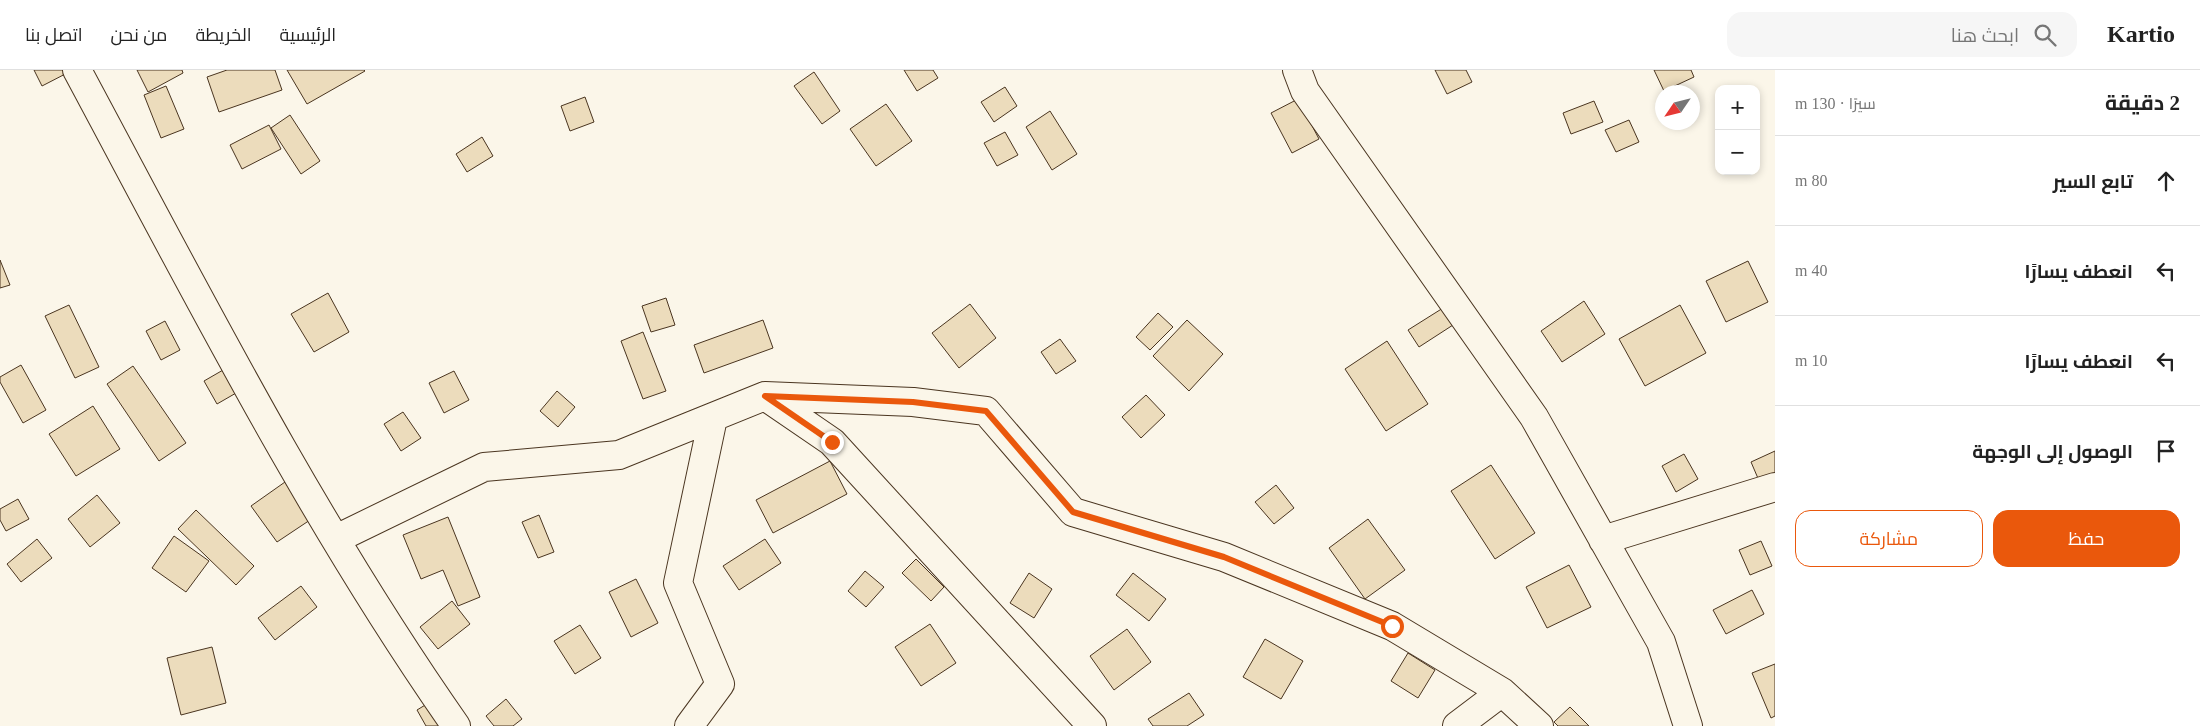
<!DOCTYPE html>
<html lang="ar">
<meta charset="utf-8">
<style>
body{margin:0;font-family:"Times New Roman",Cairo,serif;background:#f6f6f6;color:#222;direction:rtl}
.controls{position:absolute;right:15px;top:15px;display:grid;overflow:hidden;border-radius:10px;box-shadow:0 2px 8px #0003}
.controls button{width:45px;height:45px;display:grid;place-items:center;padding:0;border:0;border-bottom:1px solid #e0e0e0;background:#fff;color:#222;font:25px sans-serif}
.compass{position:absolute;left:1655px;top:15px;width:45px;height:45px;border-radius:50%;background:#fff;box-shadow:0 2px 8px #0003;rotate:235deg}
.stop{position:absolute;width:15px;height:15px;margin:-11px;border:4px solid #ea580c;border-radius:50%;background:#fff}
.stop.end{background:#ea580c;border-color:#fff;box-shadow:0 1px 5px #0008}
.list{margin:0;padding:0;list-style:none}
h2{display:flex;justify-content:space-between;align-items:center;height:65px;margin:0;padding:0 20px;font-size:21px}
h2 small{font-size:16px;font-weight:400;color:#767676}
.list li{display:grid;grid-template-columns:32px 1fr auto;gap:15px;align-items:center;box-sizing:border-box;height:90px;padding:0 20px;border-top:1px solid #e0e0e0}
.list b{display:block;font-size:19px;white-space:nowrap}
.list em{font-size:16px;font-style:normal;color:#767676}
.actions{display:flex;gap:10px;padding:15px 20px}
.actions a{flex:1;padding:11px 0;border:1px solid #ea580c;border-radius:15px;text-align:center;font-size:18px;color:#ea580c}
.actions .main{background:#ea580c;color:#fff}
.icon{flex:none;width:28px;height:28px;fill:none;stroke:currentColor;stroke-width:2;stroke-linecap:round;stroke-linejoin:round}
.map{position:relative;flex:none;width:1775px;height:656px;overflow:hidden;direction:ltr}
header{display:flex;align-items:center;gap:30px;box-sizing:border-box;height:70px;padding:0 25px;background:#fff;border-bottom:1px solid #e0e0e0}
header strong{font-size:24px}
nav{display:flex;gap:28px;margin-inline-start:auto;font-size:18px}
.search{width:350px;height:45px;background:#f6f6f6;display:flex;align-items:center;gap:12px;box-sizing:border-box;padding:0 18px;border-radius:15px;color:#767676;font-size:19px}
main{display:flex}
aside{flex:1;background:#fff}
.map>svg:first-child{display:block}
.building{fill:#ecdcbc;stroke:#4a3520}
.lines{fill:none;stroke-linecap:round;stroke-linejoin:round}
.street-casing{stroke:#4a3520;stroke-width:30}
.street{stroke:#fbf6e9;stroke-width:28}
.route{stroke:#ea580c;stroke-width:6}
</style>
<header>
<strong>Kartio</strong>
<div class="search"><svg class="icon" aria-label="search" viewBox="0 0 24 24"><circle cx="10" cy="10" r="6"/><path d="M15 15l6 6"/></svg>ابحث هنا</div>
<nav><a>الرئيسية</a><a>الخريطة</a><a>من نحن</a><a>اتصل بنا</a></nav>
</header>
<main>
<aside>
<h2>2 دقيقة<small>سيرًا · 130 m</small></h2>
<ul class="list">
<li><svg class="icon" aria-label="ahead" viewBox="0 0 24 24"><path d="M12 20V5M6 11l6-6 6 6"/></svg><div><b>تابع السير</b></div><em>80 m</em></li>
<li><svg class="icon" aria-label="left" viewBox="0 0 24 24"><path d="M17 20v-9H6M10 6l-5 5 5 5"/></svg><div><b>انعطف يسارًا</b></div><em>40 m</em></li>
<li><svg class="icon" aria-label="left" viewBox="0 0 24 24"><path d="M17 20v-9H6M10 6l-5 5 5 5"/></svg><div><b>انعطف يسارًا</b></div><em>10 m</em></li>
<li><svg class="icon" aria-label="arrive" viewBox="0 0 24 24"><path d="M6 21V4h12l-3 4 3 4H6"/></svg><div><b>الوصول إلى الوجهة</b></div></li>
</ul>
<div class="actions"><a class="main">حفظ</a><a>مشاركة</a></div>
</aside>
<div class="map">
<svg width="1775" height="656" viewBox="0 0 1775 656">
<rect width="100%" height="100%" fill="#fbf6e9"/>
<!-- building -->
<path class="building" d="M34 0H73L42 16Z
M137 0H182L183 3 148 22Z
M227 0H275L282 20 219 42 207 7Z
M287 0H364L365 1 307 34Z
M904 0H933L938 8 917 21Z
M1435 0H1466L1472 12 1447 24Z
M1654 0H1691L1694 7 1664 21Z
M814 2 840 41 822 54 794 16Z
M166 16 184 59 161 68 144 25Z
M1005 17 1017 36 994 52 981 32Z
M585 27 594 52 570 61 561 36Z
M1298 29 1319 69 1292 83 1271 43Z
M1594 31 1603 52 1571 64 1563 43Z
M886 34 912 71 876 96 850 59Z
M1050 41 1077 84 1052 100 1026 57Z
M290 45 320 91 301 104 271 58Z
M1629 50 1639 72 1616 82 1605 60Z
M269 55 281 79 242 99 230 75Z
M1005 62 1018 85 997 96 984 73Z
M482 67 493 86 467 102 456 84Z
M0 190 10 215 0 218Z
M1748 191 1768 232 1726 252 1706 211Z
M328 223 349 262 314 282 291 244Z
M666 228 675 255 651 262 642 236Z
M1584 231 1605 264 1562 292 1541 261Z
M970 234 996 268 959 298 932 263Z
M69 235 99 297 75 308 45 246Z
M1680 235 1706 283 1645 316 1619 269Z
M1443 238 1453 255 1419 277 1408 260Z
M1158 243 1173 257 1150 280 1136 267Z
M763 250 773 278 704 303 694 275Z
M1187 250 1223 284 1189 321 1153 286Z
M165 251 180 280 161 290 146 261Z
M643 262 666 321 643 329 621 271Z
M1060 269 1076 291 1056 304 1041 282Z
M1387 271 1428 334 1386 361 1345 299Z
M21 295 46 340 23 353 0 312V307Z
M133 296 186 373 159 391 107 314Z
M230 296 243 319 217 334 204 311Z
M454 301 469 330 444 343 429 313Z
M557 321 575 337 558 357 540 341Z
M1146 325 1165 345 1141 368 1122 347Z
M93 336 120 379 76 406 49 364Z
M403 342 421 368 401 381 384 354Z
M1775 381V423L1766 427 1751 392Z
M1684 384 1698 409 1676 422 1662 396Z
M830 391 847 424 773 463 756 430Z
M1491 395 1535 463 1495 489 1451 421Z
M285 412 310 450 277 472 251 436Z
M1276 415 1294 438 1274 454 1255 432Z
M97 425 120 453 90 477 68 449Z
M18 429 29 449 6 461 0 450V439Z
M196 440 254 496 236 515 178 459Z
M539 445 554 482 538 488 522 452Z
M448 447 480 527 458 536 443 500 421 509 403 465Z
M1368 449 1405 500 1365 529 1329 478Z
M174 466 209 491 186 522 152 498Z
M37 469 52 488 21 512 7 494Z
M765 469 781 493 739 520 723 496Z
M1761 471 1772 496 1750 505 1739 480Z
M916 489 944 517 931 531 902 503Z
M1569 495 1591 537 1547 558 1526 517Z
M865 501 884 517 866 537 848 521Z
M1029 503 1052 519 1034 548 1010 533Z
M1133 503 1166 529 1149 551 1116 525Z
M636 509 658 553 631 567 609 522Z
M301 516 317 537 275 570 258 548Z
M1752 520 1764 544 1726 564 1713 540Z
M452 531 470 554 438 579 420 557Z
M930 554 956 593 921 616 895 577Z
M580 555 601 588 575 604 554 571Z
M1127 559 1151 592 1114 620 1090 586Z
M1265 569 1303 591 1281 629 1243 607Z
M212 577 226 633 181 645 167 588Z
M1408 583 1435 600 1418 628 1391 611Z
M1775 594V646L1771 648 1752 603Z
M1189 623 1204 645 1187 656H1153L1148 649Z
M440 626 457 656H426L417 640Z
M506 629 522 649 513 656H494L486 646Z
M1570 637 1589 656H1558L1554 652Z"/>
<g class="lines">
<!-- street casing -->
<g class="street-casing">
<path id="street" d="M77 0C196 222 311 449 456 656
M1297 0 1305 21 1534 347 1661 572 1688 656
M765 326 913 332 986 341 1073 442 1224 487 1392 556 1502 622 1539 656
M336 469 484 397 619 385 765 326 832 372 1092 656
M1603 470 1775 417
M689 656 720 614 678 513 713 348
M1457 656 1502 622"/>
</g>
<!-- street -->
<use href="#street" class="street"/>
</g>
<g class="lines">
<!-- route -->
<path class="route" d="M832 372 765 326 913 332 986 341 1073 442 1224 487 1392 556"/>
</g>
</svg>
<div class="controls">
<button>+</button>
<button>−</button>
</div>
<svg class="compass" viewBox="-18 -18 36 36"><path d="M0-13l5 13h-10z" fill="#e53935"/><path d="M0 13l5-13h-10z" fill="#767676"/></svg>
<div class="stop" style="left:1392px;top:556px"></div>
<div class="stop end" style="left:832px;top:372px"></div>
</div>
</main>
